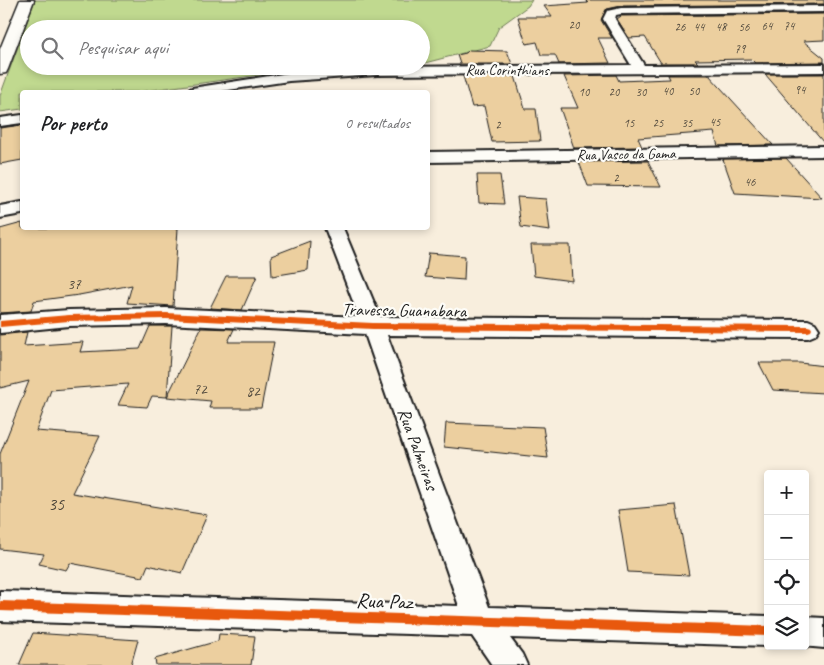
<!DOCTYPE html>
<html lang="pt">
<meta charset="utf-8">
<style>
body{margin:0;font-family:Caveat,sans-serif;background:#f6f6f6;color:#202124}
.controls{position:absolute;right:15px;bottom:15px;display:grid;overflow:hidden;border-radius:5px;box-shadow:0 2px 8px #0003}
.controls button{width:45px;height:45px;display:grid;place-items:center;padding:0;border:0;border-bottom:1px solid #e0e0e0;background:#fff;color:#202124;font:25px sans-serif}
.list{margin:0;padding:0;list-style:none}
h2{display:flex;justify-content:space-between;align-items:center;height:65px;margin:0;padding:0 20px;font-size:21px}
h2 small{font-size:16px;font-weight:400;color:#757577}
.icon{flex:none;width:28px;height:28px;fill:none;stroke:currentColor;stroke-width:2;stroke-linecap:round;stroke-linejoin:round}
.map{position:relative;flex:none;width:824px;height:665px;overflow:hidden}
.search{position:absolute;background:#fff;box-shadow:0 2px 8px #0003;left:20px;top:20px;width:410px;height:55px;display:flex;align-items:center;gap:12px;box-sizing:border-box;padding:0 18px;border-radius:28px;color:#757577;font-size:19px}
.panel{position:absolute;background:#fff;box-shadow:0 2px 8px #0003;left:20px;top:90px;width:410px;height:140px;border-radius:5px}
.map>svg:first-child{display:block}
.green{fill:#c0d98f;stroke:#6e7a56}
.building{fill:#eccf9f;stroke:#1c1c1c}
.lines{fill:none;stroke-linecap:round;stroke-linejoin:round}
.street-casing{stroke:#1c1c1c;stroke-width:4}
.secondary-casing{stroke:#1c1c1c;stroke-width:3}
.street{fill:#fdfcf7;fill-rule:evenodd}
.secondary{fill:#fdfcf7;fill-rule:evenodd}
.cycleway-casing{stroke:#fdfcf7;stroke-width:3}
.cycleway{fill:#e8590c;fill-rule:evenodd}
.labels{text-anchor:middle;stroke-width:4.5;stroke-linejoin:round;paint-order:stroke}
.far-number-label{font-size:12px;fill:#50493d}
.far-street-label{font-size:15px;fill:#1c1c1c;stroke:#fdfcf7}
.number-label{font-size:15px;fill:#50493d}
.street-label{font-size:18px;fill:#1c1c1c;stroke:#fdfcf7}
.near-number-label{font-size:18px;fill:#50493d}
.near-street-label{font-size:21px;fill:#1c1c1c;stroke:#fdfcf7}
</style>
<div class="map">
<svg width="824" height="665" viewBox="0 0 824 665">
<rect width="100%" height="100%" fill="#f8eedd"/>
<filter id="ink" filterUnits="userSpaceOnUse"><feTurbulence type="fractalNoise" baseFrequency=".02" numOctaves="2"/><feDisplacementMap in="SourceGraphic" scale="10" xChannelSelector="R" yChannelSelector="G"/><feConvolveMatrix kernelMatrix="1 2 1 2 8 2 1 2 1" color-interpolation-filters="sRGB"/></filter>
<g filter="url(#ink)">
<!-- green -->
<path class="green" d="M35 0H532L528 6 499 27 490 46 421 64V29H29V66H351L315 67 138 92H22V109L0 112V96Z"/>
<!-- building -->
<path class="building" d="M585 0H824V4L621 6 607 9 601 20 612 38H598L610 63 559 64 555 55H541L537 42 526 44 518 17H552L544 6 588 3Z
M824 14V40L803 41 824 58V62L755 63 751 59 695 60 698 63H661L645 37 629 38 617 19 621 16Z
M469 50 507 51 512 64H460L457 55 466 53Z
M765 74H824V143Z
M616 75 619 81 670 79 668 75H709L773 145 718 146 714 132 638 138 642 147 574 148 560 108H578L564 76Z
M463 76H515L525 109H536L540 141 492 142 484 106 472 107Z
M22 125V160L0 164V128Z
M786 158 822 198 735 193 723 159Z
M648 161 661 187 588 186 579 162Z
M477 175H500L504 204 479 203Z
M517 197 546 199 550 231 521 227Z
M22 223V228H178L173 306 127 303 132 285 79 295 34 301 31 311 0 313V229Z
M310 241 308 270 272 276 271 256Z
M531 245H570L572 281 534 276Z
M429 253 465 256 464 280 425 277Z
M226 276H257L242 310 210 308Z
M150 326H172L167 397 152 396 147 407 118 405 128 384 51 390 36 431 100 436 72 493 207 515 182 573 148 565 143 577 70 563 66 570 39 564 44 554 0 549V454L29 381 0 388V335L27 332 24 346 83 342 80 352 140 349Z
M201 328 234 329 228 342H274L261 408H209L211 401 167 397Z
M759 363H800L824 366V393L773 390Z
M446 423 543 427 548 458 444 447Z
M676 505 689 575 628 572 618 510Z
M33 633 138 640 131 665H19Z
M219 634 255 636 251 665H156L155 659 218 641Z"/>
<g class="lines">
<!-- street casing -->
<g class="street-casing">
<path id="street" d="M824 6V12L621 14 616 15 615 19 644 65 824 64V72L377 75 289 81 215 92H185L192 88 289 73 377 67 631 65 603 19 607 11 621 8Z
M22 115V123L0 126V118Z
M824 146V156L428 162V152Z
M22 202V214L0 218V206Z
M325 228H343L380 317 808 320 815 323 819 329 815 335 808 338 387 335 489 607 768 616V646L510 638 522 654 527 665H492L472 636 0 621V591L459 606 365 334 166 324 69 326 0 333V315L69 310 166 308 359 317Z
M805 617 824 618V648L802 646H805Z"/>
</g>
<!-- secondary casing -->
<g class="secondary-casing">
<path id="secondary" d="M20 0H34L8 69 6 73 0 74V49Z"/>
</g>
<!-- street -->
<use href="#street" class="street"/>
<!-- secondary -->
<use href="#secondary" class="secondary"/>
<!-- cycleway casing -->
<g class="cycleway-casing">
<path id="cycleway" d="M166 313 373 323 808 326 811 327 812 329 811 331 808 332 373 329 166 319 69 321 0 327V321L69 315Z
M0 601 768 626V636L0 611Z"/>
</g>
<!-- cycleway -->
<use href="#cycleway" class="cycleway"/>
</g>
</g>
<g class="labels">
<!-- far-number labels -->
<g class="far-number-label">
<text x="574" y="29">20</text>
<text x="767" y="30">64</text>
<text x="789" y="30">74</text>
<text x="680" y="31">26</text>
<text x="699" y="31">44</text>
<text x="721" y="31">48</text>
<text x="744" y="31">56</text>
<text x="740" y="53">79</text>
<text x="800" y="94">94</text>
<text x="668" y="95">40</text>
<text x="694" y="95">50</text>
<text x="584" y="96">10</text>
<text x="614" y="96">20</text>
<text x="641" y="96">30</text>
<text x="715" y="126">45</text>
<text x="629" y="127">15</text>
<text x="658" y="127">25</text>
<text x="687" y="127">35</text>
<text x="498" y="129">2</text>
<text x="616" y="182">2</text>
<text x="750" y="186">46</text>
</g>
<!-- far-street labels -->
<g class="far-street-label">
<text x="507" y="75">Rua Corinthians</text>
<text transform="translate(626 154) rotate(-1)" y="5">Rua Vasco da Gama</text>
</g>
<!-- number labels -->
<g class="number-label">
<text x="74" y="289">37</text>
<text x="200" y="394">72</text>
<text x="253" y="396">82</text>
</g>
<!-- street labels -->
<g class="street-label">
<text transform="translate(404 310) rotate(1)" y="6">Travessa Guanabara</text>
<text transform="translate(418 449) rotate(70)" y="6">Rua Palmeiras</text>
</g>
<!-- near-number labels -->
<g class="near-number-label">
<text x="56" y="510">35</text>
</g>
<!-- near-street labels -->
<g class="near-street-label">
<text transform="translate(384 601) rotate(2)" y="7">Rua Paz</text>
</g>
</g>
</svg>
<div class="controls">
<button>+</button>
<button>−</button>
<button><svg class="icon" aria-label="locate" viewBox="0 0 24 24"><circle cx="12" cy="12" r="6"/><path d="M12 2v4M12 18v4M2 12h4M18 12h4"/></svg></button>
<button><svg class="icon" aria-label="layers" viewBox="0 0 24 24"><path d="M12 4l9 5-9 5-9-5zM3 14l9 5 9-5"/></svg></button>
</div>
<div class="search"><svg class="icon" aria-label="search" viewBox="0 0 24 24"><circle cx="10" cy="10" r="6"/><path d="M15 15l6 6"/></svg>Pesquisar aqui</div>
<section class="panel">
<h2>Por perto<small>0 resultados</small></h2>
<ul class="list">
</ul>
</section>
</div>
